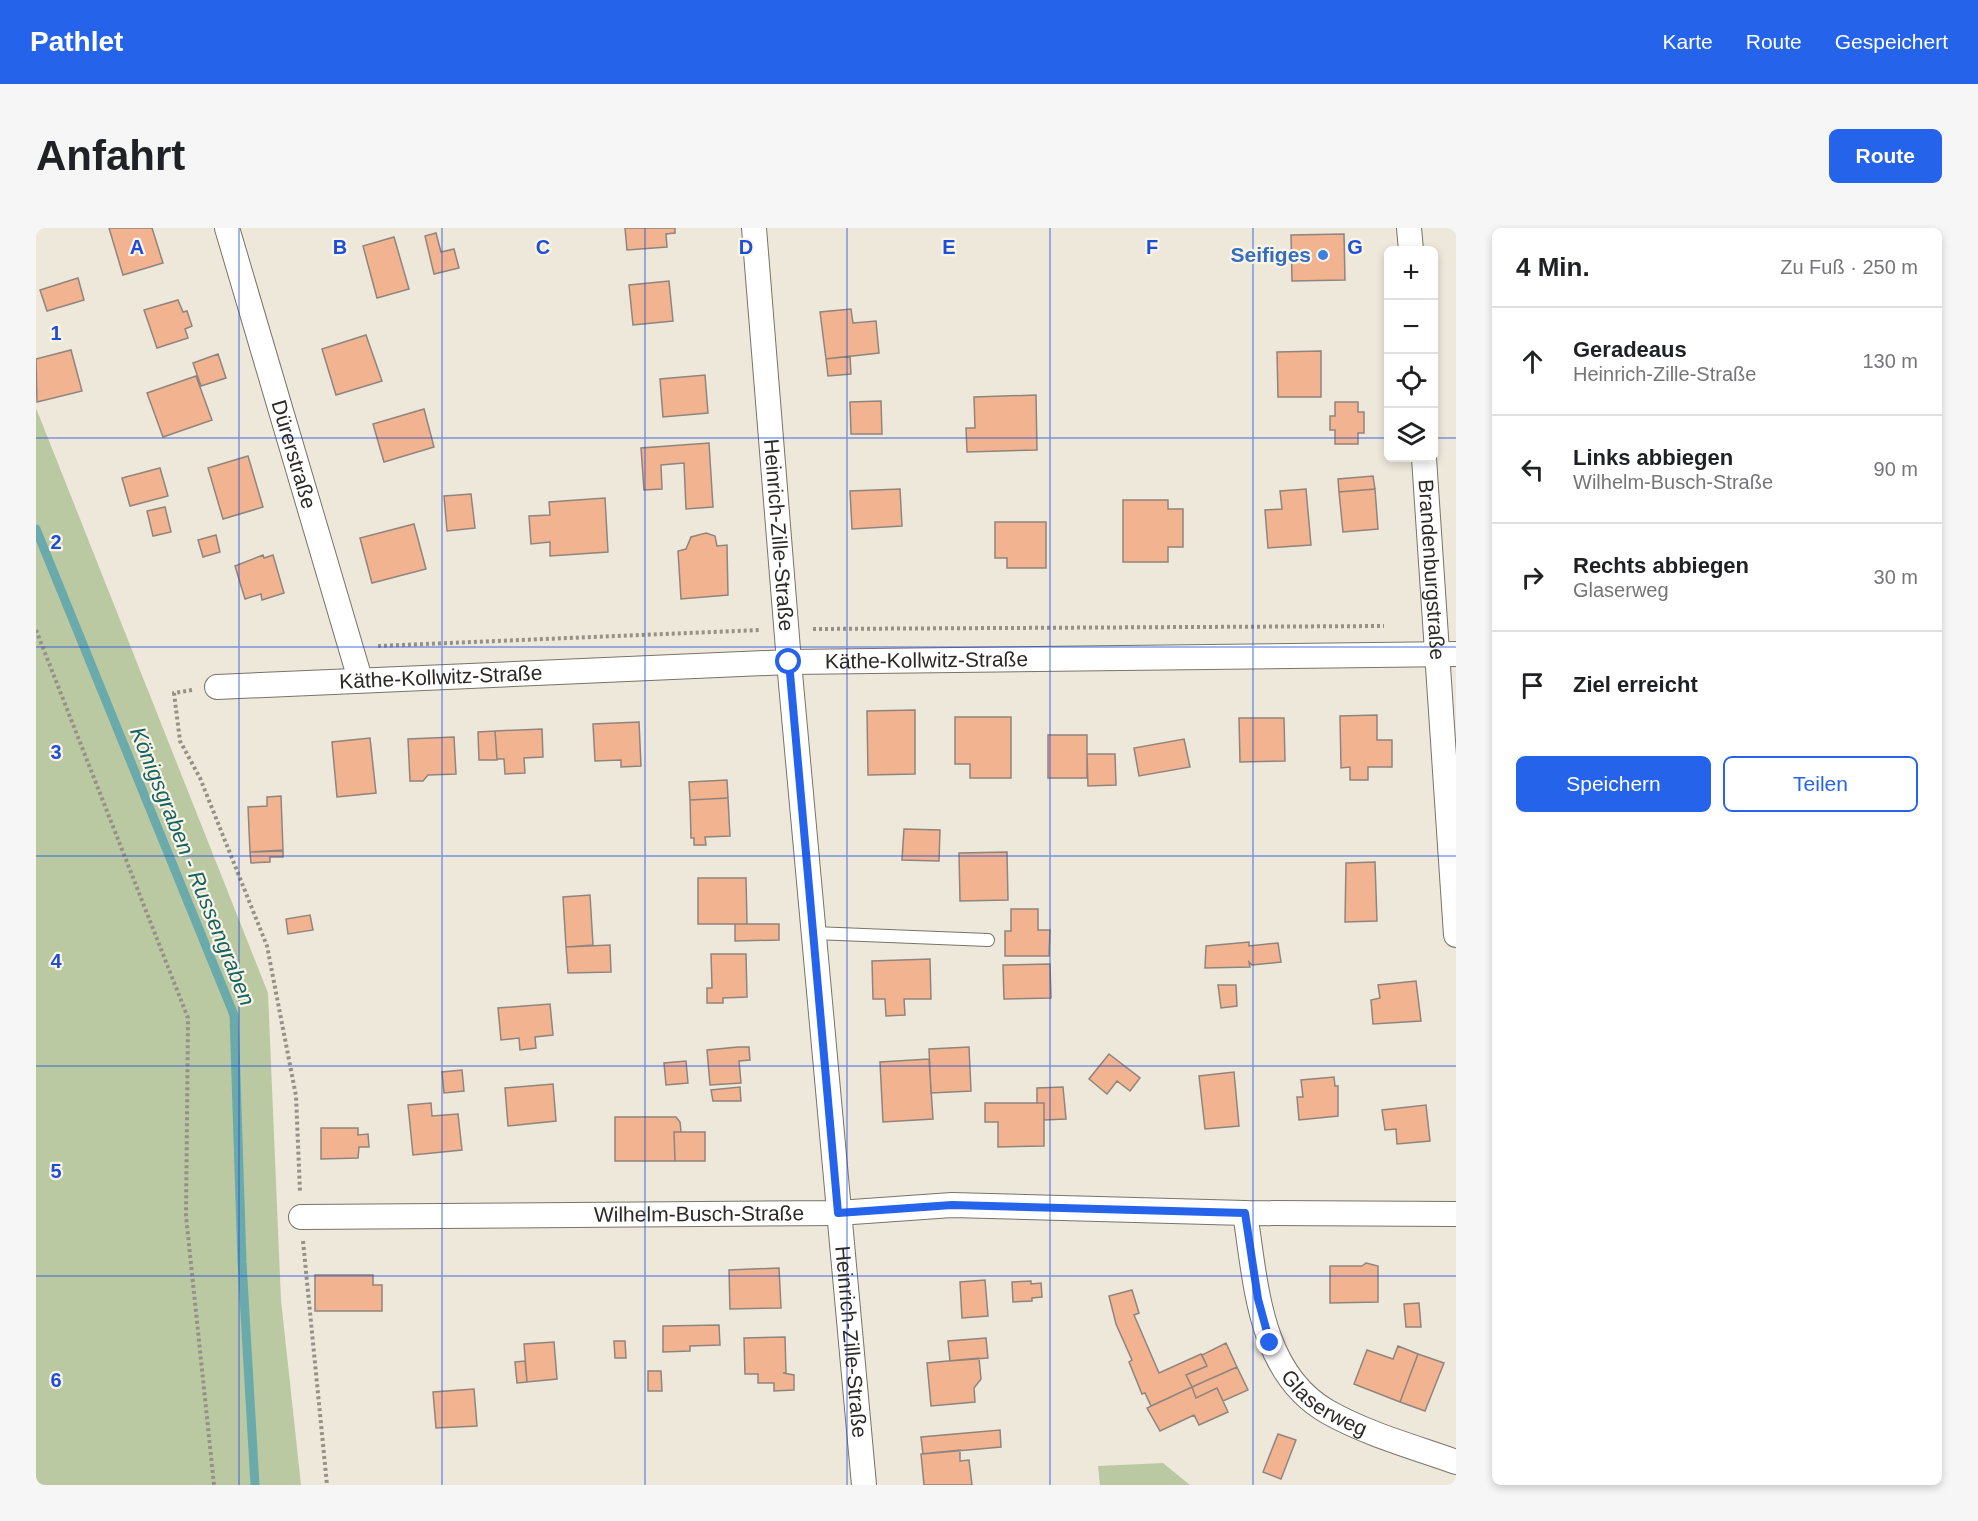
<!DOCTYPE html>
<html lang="de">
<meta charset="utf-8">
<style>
body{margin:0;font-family:Arial,sans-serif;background:#f6f6f6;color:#202124}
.controls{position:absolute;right:18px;top:18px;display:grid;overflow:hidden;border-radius:9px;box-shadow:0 3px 9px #0003}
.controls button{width:54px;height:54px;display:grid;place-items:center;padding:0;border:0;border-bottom:2px solid #e0e0e0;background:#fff;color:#202124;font:30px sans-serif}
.stop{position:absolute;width:18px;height:18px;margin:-14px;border:4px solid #2563eb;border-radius:50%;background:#fff}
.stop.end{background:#2563eb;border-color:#fff;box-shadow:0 2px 6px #0008}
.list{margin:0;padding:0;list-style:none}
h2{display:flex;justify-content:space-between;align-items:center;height:78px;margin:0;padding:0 24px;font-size:26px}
h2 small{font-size:20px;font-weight:400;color:#757577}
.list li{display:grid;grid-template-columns:39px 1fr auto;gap:18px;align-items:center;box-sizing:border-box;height:108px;padding:0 24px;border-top:2px solid #e0e0e0}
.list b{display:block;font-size:22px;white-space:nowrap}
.list p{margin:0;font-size:20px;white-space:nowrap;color:#757577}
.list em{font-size:20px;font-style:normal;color:#757577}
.actions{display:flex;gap:12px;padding:18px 24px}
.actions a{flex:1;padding:14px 0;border:2px solid #2563eb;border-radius:9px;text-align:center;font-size:21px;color:#2563eb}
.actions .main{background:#2563eb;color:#fff}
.icon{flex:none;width:33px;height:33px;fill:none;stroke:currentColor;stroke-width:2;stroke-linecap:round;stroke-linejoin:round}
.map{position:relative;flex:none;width:1420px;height:1257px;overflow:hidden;border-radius:9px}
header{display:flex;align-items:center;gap:36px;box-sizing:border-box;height:84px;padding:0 30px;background:#2563eb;color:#fff}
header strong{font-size:28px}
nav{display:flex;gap:33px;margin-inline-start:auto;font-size:21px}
.intro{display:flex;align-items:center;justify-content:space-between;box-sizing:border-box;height:144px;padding:0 36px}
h1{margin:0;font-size:42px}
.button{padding:15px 27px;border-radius:9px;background:#2563eb;color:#fff;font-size:21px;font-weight:700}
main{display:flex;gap:36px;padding:0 36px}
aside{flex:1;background:#fff;border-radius:9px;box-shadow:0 3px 9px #0003}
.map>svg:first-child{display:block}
.green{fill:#bbc9a3}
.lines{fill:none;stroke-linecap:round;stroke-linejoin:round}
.stream{stroke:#6baaaa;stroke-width:9}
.building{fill:#f2b390;stroke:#90847e;stroke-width:1.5}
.service-casing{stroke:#797368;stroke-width:14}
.minor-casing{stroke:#797368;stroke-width:26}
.path{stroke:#969188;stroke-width:4;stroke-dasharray:3 3;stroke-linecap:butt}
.service{stroke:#fff;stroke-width:12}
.minor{stroke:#fff;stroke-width:24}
.route{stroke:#2563eb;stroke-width:8}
.grid{fill:none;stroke:#1d4ed8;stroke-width:1.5;stroke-opacity:0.55}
.shop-dot{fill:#3f7fe0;stroke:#fbf5e8;stroke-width:2}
.labels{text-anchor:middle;stroke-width:4.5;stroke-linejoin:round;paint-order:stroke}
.shop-label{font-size:21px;font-weight:bold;fill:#366cbe;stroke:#fbf5e8;text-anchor:end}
.street-label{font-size:21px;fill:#2c2925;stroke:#fbf5e8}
.water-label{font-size:22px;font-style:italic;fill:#166364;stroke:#fbf5e8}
.grid-label{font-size:20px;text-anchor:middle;font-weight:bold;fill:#1d4ed8;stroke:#fbf5e8;stroke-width:4.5;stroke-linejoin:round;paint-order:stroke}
</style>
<header>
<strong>Pathlet</strong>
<nav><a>Karte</a><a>Route</a><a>Gespeichert</a></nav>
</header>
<div class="intro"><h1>Anfahrt</h1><a class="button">Route</a></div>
<main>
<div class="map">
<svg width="1420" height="1257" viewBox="0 0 1420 1257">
<rect width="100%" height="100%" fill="#eee8db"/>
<!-- green -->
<path class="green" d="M0 180 232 765 245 1072 265 1257H0Z
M1127 1235 1154 1257H1064L1062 1238Z"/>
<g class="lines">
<!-- stream -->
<path class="stream" d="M0 301 198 787 206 1034 219 1257"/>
</g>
<!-- building -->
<path class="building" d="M73 0H116L127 35 87 47Z
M589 0H639V5L630 6 631 19 591 22Z
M400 5 405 24 418 21 423 40 398 46 389 8Z
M1308 6 1309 52 1256 53 1255 7Z
M358 9 373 61 341 70 327 18Z
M42 50 48 72 11 83 4 62Z
M633 53 637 93 597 97 593 57Z
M142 72 147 84 151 83 156 98 149 101 152 110 121 120 108 82Z
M815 81 817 95 840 93 843 125 790 131 784 84Z
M330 107 346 153 300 167 286 121Z
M35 122 46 163 1 174 0 131Z
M1285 123V169H1242L1241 124Z
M182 126 190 150 165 158 157 135Z
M814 128 815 146 792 148 790 131Z
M669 147 672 185 627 189 624 151Z
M160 148 176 192 127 209 111 165Z
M1000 167 1001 222 931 224 930 200H939L938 169Z
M845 173 846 206H815L814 174Z
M1299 174H1322V184H1328V205H1322V216H1299V202H1294V188H1299Z
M388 181 398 219 348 234 337 196Z
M673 215 677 279 650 281 648 235 625 237 626 261 608 262 605 220Z
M212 228 227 279 187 291 172 240Z
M124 240 132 268 94 278 86 250Z
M1337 248 1339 261 1303 264 1302 251Z
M864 261 866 298 816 301 814 263Z
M1270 261 1275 317 1232 320 1229 282 1246 281 1244 263Z
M1339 261 1342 301 1307 304 1303 264Z
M435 266 439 300 411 303 408 268Z
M569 270 572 324 514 328V314L495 316 493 288 514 287 513 274Z
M1087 272H1132V281H1147V319H1132V334H1087Z
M129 279 135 304 117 308 111 283Z
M959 294H1010V340H971V330H959Z
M378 296 390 341 336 355 324 310Z
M670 305 679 308 681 318 691 317 692 367 645 371 642 323 650 321 655 309Z
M180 307 184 324 167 329 162 312Z
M227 327 228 330 237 327 248 365 226 372 225 366 209 371 199 338Z
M879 482V546L832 547 831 483Z
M1341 487V512H1356V539H1332V552H1314V539L1305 540 1304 488Z
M919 489H975V550H934V536H919Z
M1203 490H1248L1249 533 1204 534Z
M603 494 605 538 585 539V532L559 533 557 496Z
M506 501 507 529 488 530 489 545 469 546 468 531H461L459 503Z
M459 503 461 532H443L442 504Z
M1012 507H1051V550H1012Z
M418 509 420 546 392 547 387 553H374L372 511Z
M334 510 340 565 301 569 296 514Z
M1148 511 1154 539 1103 548 1098 520Z
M1051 526H1079L1080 557 1052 558Z
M691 552 692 570 654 572 653 554Z
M245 568 247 622 214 624 212 579 231 578V569Z
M692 570 694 608 669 609 670 617H658V610H655L654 572Z
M868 601 904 602 903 633 866 632Z
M247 623V629H234V634L215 635 214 624Z
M971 624 972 672 924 673 923 625Z
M1339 634 1341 693 1309 694 1310 635Z
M662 650H710L711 696H662Z
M554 667 557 717 530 719 527 669Z
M975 681H1002V702H1014L1013 728H969V703H975Z
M274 687 277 702 252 706 250 691Z
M699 696H743V712L699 713Z
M1213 714V718L1242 715 1245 734 1216 737 1213 734 1214 739 1169 740 1170 718Z
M574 717 575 744 532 745 530 719Z
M675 726H710L711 769 687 770V775H671V760H676Z
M894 731 895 771H868L869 787 850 788 849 771H837L836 733Z
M1014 736 1015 770 968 771 967 737Z
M1380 753 1385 793 1337 796 1335 772 1344 770 1342 757Z
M1182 757H1200L1201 778 1185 780Z
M514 776 517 807 499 809 500 820 484 822 483 810 465 812 462 780Z
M702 819H713L714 832 703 833 705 855 674 857 671 822Z
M933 819 935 863 895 865 893 821Z
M1073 826 1104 850 1094 863 1081 853 1071 866 1053 851Z
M893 831 897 891 847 894 844 834Z
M650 833 652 855 630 857 628 835Z
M426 842 428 863 408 865 406 844Z
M1198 844 1203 898 1169 901 1163 848Z
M1298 849 1299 858H1302V888L1263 892 1261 869H1267L1265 852Z
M517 856 520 893 472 898 469 860Z
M704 859 705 873H677L675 862Z
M1027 859 1030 891 1008 892V875H1001V860Z
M395 875 396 888 422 886 426 922 377 927 372 877Z
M949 875H1008V918L962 919V894H949Z
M1390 877 1394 913 1361 916 1360 901 1349 902 1346 882Z
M579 889H640L644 894 645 904H638L639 933H579Z
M285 900H322V907L332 906 333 919H323L322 930 285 931Z
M638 904H669V933H639Z
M1330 1035 1342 1038V1074L1294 1075V1038H1326Z
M743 1040 745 1080 694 1081 693 1042Z
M279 1047H337V1057H346V1083H279Z
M949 1052 952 1088 926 1090 924 1054Z
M995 1053V1056L1005 1055 1006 1069 996 1070V1073L977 1074 976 1054Z
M1096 1062 1103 1085 1098 1087 1123 1145 1165 1126 1171 1138 1150 1147 1156 1159 1115 1178 1109 1165 1106 1166 1093 1134 1096 1132 1080 1096 1073 1068Z
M1383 1075 1385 1099H1370L1368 1076Z
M683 1097 684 1117 654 1118V1123L627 1124V1098Z
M749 1109 750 1145H747L758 1147V1162L738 1163V1155H722V1146H709L708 1110Z
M950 1110 952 1130 914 1133 912 1113Z
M578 1113H589L590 1130H579Z
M518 1114 521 1151 491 1154 488 1116Z
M1190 1115 1201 1139 1156 1159 1150 1147 1171 1138 1166 1127Z
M1362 1118 1382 1126 1364 1174 1318 1156 1331 1122 1357 1131Z
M1382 1126 1408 1135 1389 1183 1364 1174Z
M943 1130 945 1151 938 1160 939 1174 895 1178 891 1135Z
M489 1133 491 1154 481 1155 479 1134Z
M1201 1139 1212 1162 1187 1173 1181 1160 1160 1170 1156 1159Z
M612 1143H625L626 1163H612Z
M1156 1159 1160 1170 1181 1160 1192 1184 1163 1197 1158 1187 1124 1203 1111 1180Z
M438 1161 441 1198 400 1200 397 1164Z
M964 1202 965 1219 887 1226 885 1209Z
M1242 1206 1260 1212 1245 1251 1227 1244Z
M924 1222V1233L933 1232 936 1257H888L885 1226Z"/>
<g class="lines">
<!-- service casing -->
<g class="service-casing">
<path id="service" d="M778 705 952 712"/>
</g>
<!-- minor casing -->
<g class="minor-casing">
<g id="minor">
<path id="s1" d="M191 0 324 451"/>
<path id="s2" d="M718 0 753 434 828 1257"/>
<path d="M1373 0 1375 22"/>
<path id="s3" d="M1388 230 1420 707"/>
<path id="s4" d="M181 459 753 434 1420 426"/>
<path id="s5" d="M1209 985C1220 1055 1223 1145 1292 1184 1331 1206 1378 1219 1420 1234"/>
<path id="s6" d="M265 989 802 985 916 977 1209 985 1420 986"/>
</g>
</g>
<!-- path -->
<path class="path" d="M777 401 1348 398
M0 402 152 790 150 988 178 1257
M342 418 724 402
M156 462 138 465 144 513 164 550 231 718 260 868 264 964
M267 1013 291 1257"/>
<!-- service -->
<use href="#service" class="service"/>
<!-- minor -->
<use href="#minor" class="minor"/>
</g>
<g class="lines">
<!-- route -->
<path class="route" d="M753 434 802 985 916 977 1209 985 1222 1071 1234 1115"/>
</g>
<!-- grid -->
<path class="grid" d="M203 0V1257M406 0V1257M609 0V1257M811 0V1257M1014 0V1257M1217 0V1257M0 210H1352M1398 210H1420M0 419H1420M0 628H1420M0 838H1420M0 1048H1420"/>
<!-- markers -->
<circle class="shop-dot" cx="1287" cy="27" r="6"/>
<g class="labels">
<!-- shop labels -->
<g class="shop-label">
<text x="1275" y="34">Seifiges</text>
</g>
<!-- street labels -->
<g class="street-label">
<text dy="7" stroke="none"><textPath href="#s1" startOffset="236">Dürerstraße</textPath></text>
<text dy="7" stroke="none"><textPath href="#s2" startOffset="308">Heinrich-Zille-Straße</textPath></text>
<text dy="7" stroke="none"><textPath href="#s3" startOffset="112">Brandenburgstraße</textPath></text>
<text dy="7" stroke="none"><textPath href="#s4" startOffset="710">Käthe-Kollwitz-Straße</textPath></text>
<text dy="7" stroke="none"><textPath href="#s4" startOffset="224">Käthe-Kollwitz-Straße</textPath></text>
<text dy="7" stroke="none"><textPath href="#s6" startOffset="398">Wilhelm-Busch-Straße</textPath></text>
<text dy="7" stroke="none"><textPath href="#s2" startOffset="1118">Heinrich-Zille-Straße</textPath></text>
<text dy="7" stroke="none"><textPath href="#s5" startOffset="216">Glaserweg</textPath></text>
</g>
<!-- water labels -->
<g class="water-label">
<text transform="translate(157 638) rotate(68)" y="8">Königsgraben - Russengraben</text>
</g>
</g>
<g class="grid-label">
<text x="101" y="26">A</text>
<text x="304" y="26">B</text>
<text x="507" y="26">C</text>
<text x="710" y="26">D</text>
<text x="913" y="26">E</text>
<text x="1116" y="26">F</text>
<text x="1319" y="26">G</text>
<text x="20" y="112">1</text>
<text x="20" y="321">2</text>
<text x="20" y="531">3</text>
<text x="20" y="740">4</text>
<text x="20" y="950">5</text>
<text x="20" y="1159">6</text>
</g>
</svg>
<div class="controls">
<button>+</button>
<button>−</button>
<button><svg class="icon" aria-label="locate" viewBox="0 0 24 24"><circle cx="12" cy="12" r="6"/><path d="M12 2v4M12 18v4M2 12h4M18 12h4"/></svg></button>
<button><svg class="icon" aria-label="layers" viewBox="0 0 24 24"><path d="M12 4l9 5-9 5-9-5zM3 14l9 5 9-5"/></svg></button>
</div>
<div class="stop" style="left:753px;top:434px"></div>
<div class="stop end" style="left:1234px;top:1115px"></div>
</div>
<aside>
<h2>4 Min.<small>Zu Fuß · 250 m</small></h2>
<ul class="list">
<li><svg class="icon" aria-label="ahead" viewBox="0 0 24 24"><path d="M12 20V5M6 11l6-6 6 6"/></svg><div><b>Geradeaus</b><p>Heinrich-Zille-Straße</p></div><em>130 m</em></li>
<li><svg class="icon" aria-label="left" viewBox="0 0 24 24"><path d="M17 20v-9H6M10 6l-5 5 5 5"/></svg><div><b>Links abbiegen</b><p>Wilhelm-Busch-Straße</p></div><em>90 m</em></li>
<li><svg class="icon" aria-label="right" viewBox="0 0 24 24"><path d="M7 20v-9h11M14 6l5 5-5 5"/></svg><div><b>Rechts abbiegen</b><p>Glaserweg</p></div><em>30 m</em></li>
<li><svg class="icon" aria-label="arrive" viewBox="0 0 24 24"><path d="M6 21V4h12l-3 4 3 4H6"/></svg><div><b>Ziel erreicht</b></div></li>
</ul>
<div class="actions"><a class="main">Speichern</a><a>Teilen</a></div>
</aside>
</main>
